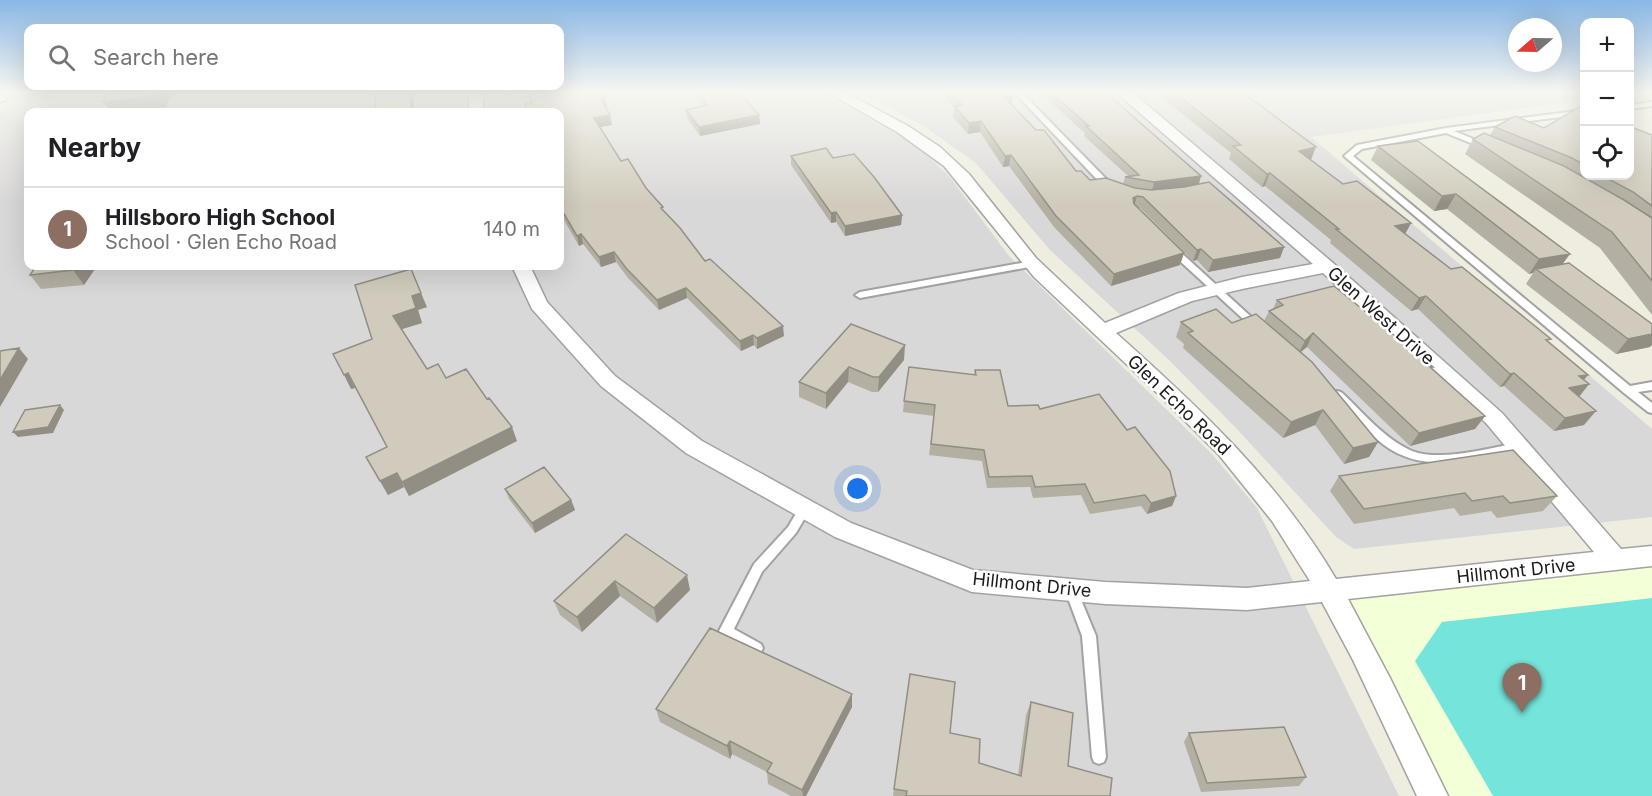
<!DOCTYPE html>
<meta charset="utf-8">
<style>
body{margin:0;font-family:Inter,sans-serif;background:#f2f2f2;color:#202124}
.controls{position:absolute;right:18px;top:18px;display:grid;overflow:hidden;border-radius:12px;box-shadow:0 6px 24px #0002}
.controls button{width:54px;height:54px;display:grid;place-items:center;padding:0;border:0;border-bottom:2px solid #e0e0e0;background:#fff;color:#202124;font:30px sans-serif}
.compass{position:absolute;left:1508px;top:18px;width:54px;height:54px;border-radius:50%;background:#fff;box-shadow:0 6px 24px #0002;rotate:250deg}
.you{position:absolute;left:858px;top:489px;width:21px;height:21px;margin:-15px;border:4px solid #fff;border-radius:50%;background:#1a73e8;box-shadow:0 0 0 9px #1a73e833}
.badge{display:grid;place-items:center;width:39px;height:39px;border-radius:50%;background:#c63c00;color:#fff;font-size:20px;font-weight:700}
.pin{position:absolute;translate:-50% -50px;filter:drop-shadow(0 2px 3px #0008)}
.pin::after{content:'';position:absolute;top:32px;width:21px;height:18px;background:inherit;clip-path:polygon(0 0,100% 0,50% 100%)}
.list{margin:0;padding:0;list-style:none}
h2{display:flex;justify-content:space-between;align-items:center;height:78px;margin:0;padding:0 24px;font-size:26px}
h2 small{font-size:20px;font-weight:400;color:#757577}
.list li{display:grid;grid-template-columns:39px 1fr auto;gap:18px;align-items:center;box-sizing:border-box;height:84px;padding:0 24px;border-top:2px solid #e0e0e0}
.list b{display:block;font-size:22px;white-space:nowrap}
.list p{margin:0;font-size:20px;white-space:nowrap;color:#757577}
.list em{font-size:20px;font-style:normal;color:#757577}
.icon{flex:none;width:33px;height:33px;fill:none;stroke:currentColor;stroke-width:2;stroke-linecap:round;stroke-linejoin:round}
.map{position:relative;flex:none;width:1652px;height:796px;overflow:hidden}
.search{position:absolute;background:#fff;box-shadow:0 6px 24px #0002;left:24px;top:24px;width:540px;height:66px;display:flex;align-items:center;gap:15px;box-sizing:border-box;padding:0 21px;border-radius:12px;color:#757577;font-size:22px}
.panel{position:absolute;background:#fff;box-shadow:0 6px 24px #0002;left:24px;top:108px;width:540px;height:162px;border-radius:12px}
.map>svg:first-child{display:block}
.residential{fill:#d9d8d8;fill-rule:evenodd}
.education{fill:#f3ffd7}
.pitch{fill:#75e5db}
.lines{fill:none;stroke-linecap:round;stroke-linejoin:round}
.service-casing{stroke:#a2a2a2;stroke-width:4}
.minor-casing{stroke:#a2a2a2;stroke-width:3}
.service{fill:#fff;fill-rule:evenodd}
.minor{fill:#fff;fill-rule:evenodd}
.wall{fill:#b3afa2}
.shaded-wall{fill:#928e84}
.building{fill:#d0cbbc;stroke:#928e84;stroke-width:1.5}
.labels{text-anchor:middle;stroke-width:5;stroke-linejoin:round;paint-order:stroke}
.street-label{font-size:18px;fill:#1b1b1b;stroke:#fff}
</style>
<div class="map">
<svg width="1652" height="796" viewBox="0 0 1652 796">
<rect width="100%" height="100%" fill="#eeeddf"/>
<!-- residential -->
<path class="residential" d="M16 92H822L916 145 949 176 1009 256 1212 454 1257 508 1399 796H0V112ZM28 112H560V266H28Z
M859 92H1584V100L1311 137 1652 429V517L1354 549 1336 537 1236 428 1169 360 1050 250 976 163 922 125Z"/>
<!-- education -->
<path class="education" d="M1652 556V796H1433L1331 591Z"/>
<!-- pitch -->
<path class="pitch" d="M1652 598V796H1493L1415 661 1442 622Z"/>
<g class="lines">
<!-- service casing -->
<g class="service-casing">
<path id="service" d="M1014 92H1021L1112 185V189H1106Z
M1652 102V106L1630 109V105Z
M1584 110V114L1454 131 1486 144V148H1483L1446 133 1362 149 1353 156 1630 386 1652 382V390L1638 392 1652 403V413L1648 412 1624 393 1344 156 1357 145 1446 128Z
M1173 247 1176 248 1260 325 1262 327 1260 329H1254L1170 252 1169 250Z
M1032 261 1035 262 1036 264 1035 266 860 298 855 295 860 292Z
M1337 391 1341 392C1363 412 1384 439 1412 451 1441 462 1488 448 1518 443L1522 444 1524 447 1522 450 1518 451C1473 459 1424 475 1384 445 1366 431 1351 413 1333 398L1332 395 1333 392Z
M805 503 809 505 811 508 809 511 796 533 762 572 734 629 761 644 763 648 761 652 756 654 721 635 719 631 754 564 788 527 801 505Z
M1071 585 1075 586 1077 590 1096 636 1106 757 1104 762 1099 764 1094 762 1092 757 1082 636 1065 590 1067 586Z"/>
</g>
<!-- minor casing -->
<g class="minor-casing">
<path id="minor" d="M0 92H12L5 101 0 102Z
M469 92H483V112H469Z
M827 92H845L908 126 940 147 969 174 1036 258 1105 323 1179 293 1242 277 1313 264 1116 92H1132L1333 263 1502 413 1621 549 1652 546V566L1348 599 1390 678 1448 796H1417L1353 660 1322 602 1247 610 1105 604 972 592 835 537 686 453 601 386 532 309 512 266H530L547 302 615 376 702 441 851 523 973 570 1105 582 1247 588 1310 581 1272 521 1219 455 1158 394 1034 277 944 166 897 132ZM1323 273 1486 423 1594 552 1336 579C1279 482 1199 407 1116 333L1192 301 1242 289Z"/>
</g>
<!-- service -->
<use href="#service" class="service"/>
<!-- minor -->
<use href="#minor" class="minor"/>
</g>
<!-- wall -->
<path class="wall" d="M526 92H602L605 98 607 107 606 108 610 115 612 125 600 127 621 161 646 188 664 211 705 261 784 336 757 349 754 345 741 351 687 298 659 310 628 278 616 262 601 267 583 244 579 246 560 213V112H527L525 104 531 103Z
M693 92H731L734 97 759 115 760 124 700 136 687 118 686 110 702 106Z
M941 92H1013L1012 103 1011 104 1076 171 1090 180 1123 184 1125 177 1128 176 1084 136 1085 133 1039 92H1105L1201 176 1199 184 1284 247 1280 258 1208 272 1197 260 1193 261 1140 208H1137L1184 253 1180 265 1111 286 1054 227 1009 166 1003 167 980 132 968 134 953 117 954 108Z
M1155 92H1263L1246 95 1311 160 1343 184 1411 223 1405 234 1451 269 1549 342 1584 380 1589 384 1579 397 1584 425 1554 431 1504 386 1500 387 1418 309 1411 311 1330 243 1331 240 1265 186 1262 187 1229 159 1231 153Z
M1584 109V176H1629L1652 135V315L1600 248 1465 154 1473 139 1490 135 1495 127 1544 128Z
M1418 141 1562 264 1650 347 1616 354 1526 284 1533 273 1529 274 1447 209 1434 211 1371 160 1378 146Z
M791 156 833 158 902 215 901 225 845 236 836 222 831 223 791 165Z
M97 266 84 285 41 289 30 275Z
M355 285 427 307 418 310 422 323 402 329 427 369 487 399 517 441 409 496 404 487 388 495 366 457 387 447 355 388 351 389 372 339Z
M1277 300 1433 367 1432 368 1485 416 1475 429 1410 446 1307 347 1301 352 1378 442 1369 457 1344 464 1315 425 1283 438 1183 348 1184 344 1176 337 1181 322 1232 323 1264 321 1269 311 1273 309Z
M851 324 904 360 878 392H872L848 382 826 409 799 397V382Z
M975 370 1008 406 1040 409 1176 496 1172 506 1147 514 1141 506 1090 514 1081 495 1033 498 1030 487 987 488 982 461 929 455 934 416 903 412 904 401 974 375Z
M1339 476 1557 496 1543 511 1497 518 1491 511 1460 516 1454 508 1354 524 1330 491Z
M505 489 571 500 575 510 535 533 509 499Z
M626 534 690 590 657 623 620 596 582 632 560 615 554 601Z
M1031 702 1068 766 1110 796H893L894 789 950 733 979 763 1018 775 1026 715Z
M852 707 806 796H791L768 784 767 772 732 754 730 759 660 722 656 709Z
M1189 733 1306 777 1299 786 1201 792 1184 742Z"/>
<!-- shaded-wall -->
<path class="shaded-wall" d="M160 92H173L166 107 126 112H110L103 102Z
M410 92H413L414 112H411Z
M1232 92H1263L1230 98Z
M1013 93 1012 103 1001 105 1002 95Z
M605 98 607 107 602 108 601 99Z
M610 115 612 125 596 128 594 118Z
M759 115 760 124 700 136 699 127Z
M981 121 980 132 968 134 969 123Z
M1316 147 1311 160 1299 151Z
M1011 155 1009 166 1003 167 1005 156Z
M1270 173 1265 186 1262 187 1267 174Z
M1201 176 1198 186 1152 192 1154 182Z
M1456 194 1447 209 1434 211 1442 196Z
M1137 196 1134 207 1130 209 1133 198Z
M836 212V222L831 223V213Z
M902 215 901 225 845 236V226Z
M1411 223 1404 236 1395 226Z
M581 234 583 244 579 246 577 236Z
M1284 247 1280 258 1208 272 1213 260Z
M1201 249 1197 260 1193 261 1197 250Z
M614 252 616 262 601 267 599 257Z
M1184 253 1180 265 1111 286 1114 274Z
M1570 254 1559 269H1536L1533 273 1529 274 1539 259Z
M77 266H97L84 285 73 270Z
M686 288 687 298 659 310 657 300Z
M421 293 427 307 418 310 422 323 399 330 393 316 412 296Z
M1426 296 1418 309 1411 311 1419 298Z
M783 326 784 336 757 349V338Z
M1313 333 1307 347 1298 354 1305 341Z
M1652 334V345L1650 347 1616 354 1628 339Z
M753 335 754 345 741 351 740 341Z
M905 345 904 360 878 392 879 377Z
M19 348 28 359 0 407V380Z
M849 367 848 382 826 409V393Z
M348 373 355 388 351 389 344 375Z
M1514 373 1504 386 1500 387 1510 374Z
M1588 375 1578 387 1589 384 1578 398 1558 402 1579 376Z
M60 405 64 410 53 433 18 437 13 432Z
M1323 410 1315 425 1283 438 1291 422Z
M1596 411 1584 425 1554 431 1565 418Z
M1485 416 1475 429 1410 446 1419 433Z
M512 427 517 441 409 496 402 482Z
M1378 442 1369 457 1344 464 1353 448Z
M397 473 404 487 388 495 380 481Z
M1176 496 1172 506 1147 514 1151 503Z
M571 500 575 510 535 533 532 523Z
M687 575 690 590 657 623 654 608Z
M615 581 620 596 582 632 577 617Z
M852 694V707L806 796H803L802 790Z
M730 741 732 754 730 759 727 746Z"/>
<!-- building -->
<path class="building" d="M108 92H160L159 95 103 102Z
M376 92H410L411 112H375Z
M528 92H602L605 98 601 99 610 115 594 118 621 161 628 159 646 188 663 207 661 208 680 228 705 261 710 259 783 326 757 338 753 335 740 341 686 288 657 300 626 268 614 252 599 257 581 234 577 236 560 207V112H528L525 104 532 103Z
M698 92H731L734 97 742 95 759 115 699 127 686 110 707 105Z
M951 92H1013V93L1002 95 1036 130H1044L1076 171H1081L1090 180 1106 178 1135 188 1151 190 1184 187 1209 182 1284 247 1213 260 1201 249 1197 250 1143 197 1137 196 1133 198 1134 204 1184 253 1114 274 1056 216 1011 155 1005 156 981 121 969 123 955 107 962 105Z
M1050 92H1105L1201 176 1154 182 1125 177 1139 175 1086 126H1089Z
M1174 92H1242L1316 147 1299 151 1343 184 1357 181 1411 223 1395 226 1451 269 1462 267 1551 339 1546 340 1588 375 1579 376 1589 384 1569 388 1596 411 1565 418 1514 373 1510 374 1426 296 1419 298 1336 229H1339L1270 173 1267 174 1233 146 1241 145Z
M1579 107 1584 109V165L1572 158 1495 127 1515 116 1544 128Z
M1629 126 1652 135V206L1633 192 1603 176H1629Z
M1484 133 1564 166 1624 200 1652 218V281L1612 232 1473 139Z
M1418 141 1570 254 1539 259 1456 194 1442 196 1378 146Z
M826 148 833 158 854 154 874 177 902 215 845 226 836 212 831 213 791 156Z
M1569 263 1652 324V334L1628 339 1536 269Z
M36 266H77L73 270 30 275Z
M411 269 421 293 412 296 416 308 393 316 427 369 438 364 446 378 466 369 487 399 489 398 512 427 402 482 397 473 380 481 366 457 387 447 348 373 344 375 333 354 372 339 355 285Z
M1334 286 1433 367H1430L1485 416 1419 433 1313 333 1305 341 1269 311 1283 305 1277 300Z
M1216 309 1232 323 1256 314 1312 362 1378 442 1353 448 1323 410 1291 422 1188 333 1193 331 1181 322Z
M851 324 905 345 879 377H873L849 367 826 393 799 382Z
M19 348 0 380V351Z
M909 367 976 375 975 370H1000L1008 406 1038 405 1040 409 1099 394 1127 430 1135 427 1170 471 1176 496 1151 503 1145 495 1094 503 1085 484 1035 487 1032 476 989 477 984 450 931 444 935 405 904 401Z
M60 405 48 427 13 432 25 410Z
M1513 450 1557 496 1510 503 1503 496 1472 501 1465 493 1364 509 1339 476Z
M544 467 571 500 532 523 505 489Z
M626 534 687 575 654 608 615 581 577 617 554 601Z
M710 628 852 694 802 790 767 772 772 763 730 741 727 746 656 709Z
M910 674 955 682 950 733 980 739 979 763 1021 776 1031 702 1073 713 1068 766 1112 778 1110 796H906L907 791 894 789Z
M1284 727 1306 777 1207 783 1189 733Z"/>
<!-- sky -->
<linearGradient id="sky" x2="0" y2="1"><stop stop-color="#89b7e5"/><stop offset="0.45" stop-color="#f7f7f1"/><stop offset="1" stop-color="#f7f7f1" stop-opacity="0"/></linearGradient>
<rect width="1652" height="204" fill="url(#sky)"/>
<g class="labels">
<!-- street labels -->
<g class="street-label">
<text transform="translate(1381 316) rotate(42)" y="6">Glen West Drive</text>
<text transform="translate(1179 405) rotate(44)" y="6">Glen Echo Road</text>
<text transform="translate(1516 571) rotate(-6)" y="6">Hillmont Drive</text>
<text transform="translate(1032 585) rotate(6)" y="6">Hillmont Drive</text>
</g>
</g>
</svg>
<div class="controls">
<button>+</button>
<button>−</button>
<button><svg class="icon" aria-label="locate" viewBox="0 0 24 24"><circle cx="12" cy="12" r="6"/><path d="M12 2v4M12 18v4M2 12h4M18 12h4"/></svg></button>
</div>
<svg class="compass" viewBox="-18 -18 36 36"><path d="M0-13l5 13h-10z" fill="#e53935"/><path d="M0 13l5-13h-10z" fill="#757577"/></svg>
<div class="you"></div>
<div class="pin badge" style="left:1522px;top:713px;background:#8d6e63">1</div>
<div class="search"><svg class="icon" aria-label="search" viewBox="0 0 24 24"><circle cx="10" cy="10" r="6"/><path d="M15 15l6 6"/></svg>Search here</div>
<section class="panel">
<h2>Nearby<small></small></h2>
<ul class="list">
<li><span class="badge" style="background:#8d6e63">1</span><div><b>Hillsboro High School</b><p>School · Glen Echo Road</p></div><em>140 m</em></li>
</ul>
</section>
</div>
